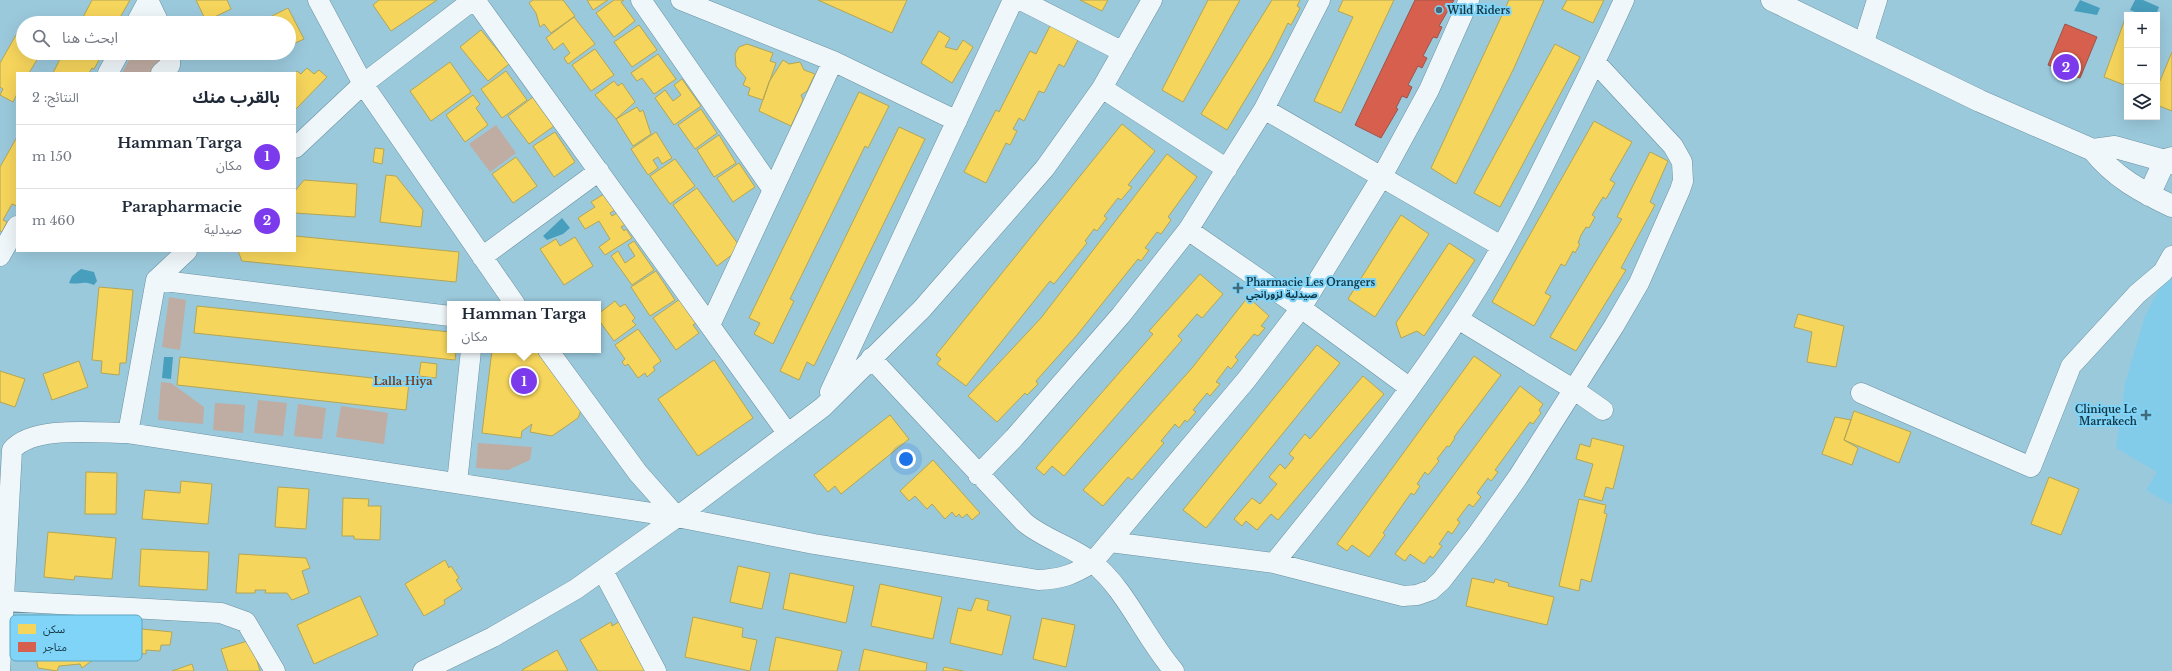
<!DOCTYPE html>
<html lang="ar">
<meta charset="utf-8">
<style>
body{margin:0;font-family:"Libre Baskerville","Noto Sans Arabic",serif;background:#f6f6f7;color:#1f2937;direction:rtl}
.controls{position:absolute;right:12px;top:12px;display:grid;overflow:hidden;border-radius:0px;box-shadow:0 4px 16px #0002}
.controls button{width:36px;height:36px;display:grid;place-items:center;padding:0;border:0;border-bottom:1px solid #e0e1e3;background:#fff;color:#1f2937;font:20px sans-serif}
.you{position:absolute;left:906px;top:459px;width:14px;height:14px;margin:-10px;border:3px solid #fff;border-radius:50%;background:#1a73e8;box-shadow:0 0 0 6px #1a73e833}
.badge{display:grid;place-items:center;width:26px;height:26px;border-radius:50%;background:#7c3aed;color:#fff;font-size:13px;font-weight:700}
.pin{position:absolute;translate:-50% -50%;border:2px solid #fff;box-shadow:0 1px 4px #0006}
.popup{position:absolute;left:447px;top:301px;width:154px;height:52px;box-sizing:border-box;display:grid;place-content:center;border-radius:0px;background:#fff;filter:drop-shadow(0 1px 3px #0005);font-size:13px;white-space:nowrap;color:#747a83}
.popup b{font-size:15px;color:#1f2937}
.popup::after{content:'';position:absolute;left:50%;top:100%;margin-left:-8px;border:8px solid transparent;border-top-color:#fff}
.list{margin:0;padding:0;list-style:none}
h2{display:flex;justify-content:space-between;align-items:center;height:52px;margin:0;padding:0 16px;font-size:17px}
h2 small{font-size:13px;font-weight:400;color:#747a83}
.list li{display:grid;grid-template-columns:26px 1fr auto;gap:12px;align-items:center;box-sizing:border-box;height:64px;padding:0 16px;border-top:1px solid #e0e1e3}
.list b{display:block;font-size:15px;white-space:nowrap}
.list p{margin:0;font-size:13px;white-space:nowrap;color:#747a83}
.list em{font-size:13px;font-style:normal;color:#747a83}
.icon{flex:none;width:22px;height:22px;fill:none;stroke:currentColor;stroke-width:2;stroke-linecap:round;stroke-linejoin:round}
.map{position:relative;flex:none;width:2172px;height:671px;overflow:hidden;direction:ltr}
.search{position:absolute;background:#fff;box-shadow:0 4px 16px #0002;left:16px;top:16px;width:280px;height:44px;display:flex;align-items:center;gap:10px;box-sizing:border-box;padding:0 14px;border-radius:22px;color:#747a83;font-size:15px}
.panel{position:absolute;background:#fff;box-shadow:0 4px 16px #0002;left:16px;top:72px;width:280px;height:180px;border-radius:0px;direction:rtl}
.map>svg:first-child{display:block}
.built{fill:#83cce9}
.green{fill:#bfaca2}
.water{fill:#489ebd}
.homes{fill:#f6d55c;stroke:#b2a655}
.shops{fill:#d6604d;stroke:#9c544b}
.lines{fill:none;stroke-linecap:round;stroke-linejoin:round}
.minor-casing{stroke:#6a91a0;stroke-width:21}
.tertiary-casing{stroke:#6a91a0;stroke-width:23}
.minor{stroke:#f0f7fa;stroke-width:20}
.tertiary{stroke:#f0f7fa;stroke-width:22}
.poi-dot{fill:#436a7a;stroke:#80d4f7;stroke-width:1.5}
.labels{text-anchor:middle;stroke-width:4;stroke-linejoin:round;paint-order:stroke}
.poi-label{font-size:10px;font-weight:bold;fill:#133745;stroke:#80d4f7;text-anchor:start}
.neighbourhood-label{font-size:11px;font-weight:bold;fill:#7a3a18;stroke:#80d4f7}
.key{fill:#80d4f7;stroke:#5fa5c2;stroke-width:1}
.key-label{font-size:11px;fill:#133745}
</style>
<div class="map">
<svg width="2172" height="671" viewBox="0 0 2172 671">
<rect width="100%" height="100%" fill="#9bc9dc"/>
<!-- built -->
<path class="built" d="M2172 265V505L2146 490 2157 472 2116 448 2125 383 2145 316Z"/>
<!-- green -->
<path class="green" d="M133 53H164L157 73H122Z
M496 125 516 153 490 172 469 144Z
M169 297 186 300 180 350 162 347Z
M161 382 171 383 204 407 203 424 158 420Z
M258 400 287 403 283 436 254 433Z
M215 403 245 405 243 433 213 430Z
M298 404 326 408 322 439 294 436Z
M341 406 388 413 384 444 336 437Z
M478 443 532 447 530 460 508 470 476 468Z"/>
<!-- water -->
<path class="water" d="M2080 0 2100 8 2097 15 2074 11Z
M2135 0H2143L2159 7 2156 15H2143L2130 10Z
M562 218 570 228 563 234 547 240 543 236Z
M81 269 94 272 97 281 94 285C83 280 80 285 69 283L72 276Z
M164 357H173L171 379 162 378Z"/>
<!-- homes -->
<path class="homes" d="M92 0H130L118 21 120 23H80Z
M196 0H227L231 9 206 21Z
M379 0H437L391 31 373 5Z
M533 0H563L575 16 551 33 544 24 540 27 536 13 529 3Z
M587 0H608L593 10Z
M614 0H624L621 2 635 21 614 37 596 13Z
M818 0H907L892 33Z
M1080 0H1108L1102 11Z
M1208 0H1240L1183 102 1162 90Z
M1272 0H1300L1297 6 1300 8 1291 25 1288 23 1271 57 1227 130 1201 114Z
M1343 0H1394L1341 113 1314 101 1353 17 1338 11Z
M1509 0H1544L1514 68 1456 184 1431 168Z
M1567 0H1604L1593 23 1562 9Z
M288 8 304 39 289 46V23H266L264 20Z
M574 17 595 44 568 64 564 58 570 53 563 43 554 50 546 38Z
M2125 19 2127 21V86L2104 77Z
M1051 24 1079 38 1064 67 1059 64 1044 93 1039 91 1024 121 1019 118 1013 129 1017 131 1010 145 1006 143 986 183 964 172 996 110 999 112 1030 51 1036 54Z
M639 25 657 50 632 67 614 42Z
M20 28 23 30V53H41L29 73H17V94L13 102 0 95 3 89 0 87V63Z
M481 30 509 64 488 81 460 47Z
M939 31 950 38 945 47 957 50 963 40 973 47 952 83 921 63Z
M747 44 773 53 770 61 776 63 763 100 748 95 750 88 743 85 746 78 736 66 735 54 739 47Z
M1555 44 1580 57 1500 207 1474 193Z
M595 49 614 75 591 91 572 65Z
M2172 52V111L2157 105V88Z
M63 53H103L94 69 92 68 89 73H53Z
M658 54 676 79 654 94 642 78 637 81 631 73Z
M783 60 789 64 800 62 804 70 815 74 807 91 801 95 803 100 791 126 759 111 769 82Z
M450 62 471 92 431 121 410 91Z
M307 68 314 74 319 70 327 77 295 110V73L297 71 301 74Z
M506 71 527 100 502 118 481 89Z
M682 79 701 106 674 125 655 98 665 90 673 101 681 95 674 85Z
M614 81 618 86 622 83 635 102 616 119 595 95Z
M859 92 889 106 868 148 865 146 790 299 794 301 773 344 754 334 760 323 749 318Z
M473 95 480 104 476 108 488 125 465 142 446 115Z
M533 97 554 126 529 144 508 116Z
M637 107 640 112 643 110 651 134 633 146 616 119Z
M701 109 717 133 695 149 678 125Z
M1594 121 1632 142 1610 180 1615 183 1606 199 1603 197 1592 215 1595 217 1589 228 1586 227 1581 235 1578 243 1580 244 1575 253 1573 251 1565 266 1561 264 1545 293 1551 296 1534 326 1492 302Z
M1122 124 1155 151 1128 185 1132 187 1121 200 1118 198 1104 216 1107 218 1097 231 1094 229 1085 241 1087 243 1054 284 1050 281 966 386 937 364 941 359 936 355Z
M899 127 925 139 814 366 807 362 799 380 780 371Z
M555 132 575 162 554 177 533 146Z
M656 132 672 158 662 164 658 157 653 160 658 168 648 175 631 149Z
M719 135 736 163 714 177 697 150Z
M17 137V206L12 204 3 220 7 222 2 232 0 231V167Z
M375 148 384 149 382 164 373 162Z
M1650 152 1668 161 1650 202 1655 205 1621 268 1626 270 1576 351 1550 337 1622 219 1617 217Z
M1167 154 1197 177 1168 217 1171 220 1161 234 1157 232 1145 248 1149 250 1141 261 1138 259 1077 335 1036 381 1038 384 1027 395 1025 393 997 422 968 396 1041 318Z
M516 157 537 186 513 203 492 174Z
M675 159 695 186 670 204 650 176Z
M739 163 755 187 733 202 717 178Z
M386 175 396 176 423 210 421 227 380 222Z
M304 180 357 184 355 217 295 213V191Z
M697 188 741 248 717 266 673 205Z
M604 194 615 210 610 213 612 216 620 211 627 223 621 227 624 231 626 229 632 238 605 255 599 247 610 239 599 221 585 229 578 218 595 207 591 202Z
M1401 215 1429 234 1375 317 1348 299Z
M295 236 459 252 456 282 242 261 238 251H295Z
M575 237 593 266 564 285 540 249 556 239 560 246Z
M634 241 654 270 632 285 611 256 618 251 625 263 635 256 628 245Z
M1449 243 1475 260 1424 336 1417 331 1401 338 1396 323Z
M656 271 675 300 650 316 631 287Z
M1200 274 1223 294 1202 318 1197 314 1178 336 1182 340 1064 476 1052 466 1044 475 1036 468 1153 334 1149 331Z
M99 287 133 290 126 363H120L119 375 101 373 102 361 92 360Z
M1248 297 1269 316 1261 326 1265 328 1258 336 1254 334 1235 357 1238 360 1231 369 1228 366 1216 382 1220 384 1210 396 1207 393 1193 410 1196 412 1187 422 1185 420 1179 428 1175 424 1161 441 1164 443 1132 480 1128 477 1103 506 1083 490 1192 368Z
M680 299 697 322 693 325 699 333 676 350 653 318Z
M615 301 620 307 625 304 635 318 632 321 636 325 614 341 598 319V314Z
M197 306 450 332V350H456L455 360 194 333Z
M1798 314 1844 326 1836 367 1807 362 1812 332 1794 327Z
M638 329 661 361 653 367 655 370 647 377 645 373 638 378 628 364 625 366 622 362 625 359 615 345Z
M1317 345 1340 363 1206 528 1183 510Z
M492 350 517 352 518 350H537L581 410 578 418 552 436 530 432 532 424 522 431 521 438 482 433Z
M1474 356 1501 375 1454 437 1455 438 1449 447 1447 446 1437 459 1439 461 1428 475 1425 472 1417 484 1420 486 1414 495 1411 493 1383 533 1385 535 1369 557 1352 545 1347 551 1337 544Z
M180 357 409 382 406 410 177 385Z
M714 360 753 418 698 456 658 399Z
M79 361 88 387 52 400 43 374Z
M421 362 437 364 436 378 419 376Z
M0 371 25 379 15 407 0 402Z
M1363 376 1384 394 1278 520 1271 514 1257 530 1246 521 1242 526 1234 519 1252 498 1260 504 1277 484 1269 477 1280 464 1285 469 1294 458 1289 454 1305 434 1310 439Z
M1520 386 1543 404 1539 410 1541 413 1533 424 1530 422 1495 470 1498 472 1491 481 1488 478 1477 493 1481 497 1473 507 1469 504 1457 520 1460 522 1452 534 1448 531 1439 544 1442 546 1433 558 1430 556 1424 564 1410 554 1405 561 1395 554Z
M1854 411 1911 432 1899 463 1844 440Z
M890 415 909 439 841 494 835 486 828 492 814 475Z
M1835 417 1851 420 1844 440 1858 448 1852 465 1822 454Z
M1592 438 1624 446 1613 489 1606 487 1602 501 1584 496 1593 464 1576 459 1580 444 1590 447Z
M933 460 980 513 972 520 967 514 962 518 959 514 956 517 952 512 945 519 932 504 927 509 915 496 909 501 900 491Z
M86 472 117 473 116 514H85Z
M2049 477 2079 489 2061 535 2031 524Z
M181 481 212 484 208 524 142 519 145 490 180 493Z
M278 487 309 489 306 529 275 527Z
M343 498 369 499 368 506H381L380 540 354 539V536H342Z
M1579 499 1606 505 1604 513 1607 514 1591 582 1581 579 1579 591 1559 586Z
M48 532 116 538 112 579 75 576 74 580 44 577Z
M141 549 209 552 207 590 139 586Z
M239 554 306 558 310 568 302 571 309 593 292 600 287 593H265L266 590H255V593H236Z
M445 560 449 568 451 566 459 578 456 580 462 589 444 600 445 604 424 616 405 584Z
M738 566 770 573 762 609 730 602Z
M790 573 854 586 846 623 783 609Z
M1472 578 1494 583 1495 579 1509 583 1508 586 1554 597 1547 625 1466 606Z
M880 584 942 597 933 639 871 626Z
M360 596 378 635 314 664 297 625Z
M976 598 989 601 987 610 1011 616 1002 655 950 643 958 608 971 611Z
M693 617 743 628 742 637 757 640 750 671 685 657Z
M1042 618 1075 625 1066 667 1033 659Z
M622 620 635 644 631 646 639 660 641 658 645 671H598L580 640 611 622 612 626Z
M44 625 85 626 87 637 97 647 92 650 97 657 82 668 80 664 59 666 57 671 38 668 35 652Z
M122 627 172 632 170 645H161L160 651 146 650V654L130 652V658L119 657Z
M776 637 842 651 837 671H769Z
M251 640 260 671H228L221 649Z
M864 649 927 663 926 671H859Z
M557 650 568 671H523L522 670Z
M192 664 194 671H172Z
M944 667 963 671H943Z"/>
<!-- shops -->
<path class="shops" d="M1415 0H1454L1439 26 1442 27 1437 38 1433 37 1423 56 1427 58 1422 68 1418 66 1408 85 1412 87 1407 98 1402 96 1396 108 1398 109 1381 138 1355 125Z
M2065 24 2097 37 2080 78 2048 65Z"/>
<g class="lines">
<!-- minor casing -->
<g class="minor-casing">
<path id="minor" d="M148 0 159 23
M318 0 363 84 515 304
M475 0 788 434
M641 0 773 190
M681 0 833 61 957 121
M1021 0 1123 52
M136 23 148 1
M1863 45 1877 0
M108 73 119 53
M161 73 170 65V53
M1102 88 1227 169
M1264 109 1501 246
M295 148 363 84 473 0
M1188 230 1301 308 1410 388
M0 256 17 226
M482 257 599 171
M156 280 450 316
M1458 319 1573 389 1603 410
M710 325 833 61
M548 350 638 473 677 517
M871 358 1024 522C1044 539 1071 546 1092 562 1126 589 1145 638 1174 671
M830 392 1013 0
M1861 393 2031 467 2071 366 2137 294 2163 272 2172 256
M128 433 156 280 187 251
M978 475 1014 438 1121 315 1188 230 1264 109 1320 0
M457 483 471 350
M1110 542 1274 563 1403 596 1417 595 1431 590 1441 581 1476 536 1518 477 1614 326 1639 283 1680 190 1683 181 1682 162 1673 146 1596 63
M1274 563C1338 484 1401 405 1457 320 1494 265 1525 204 1554 145 1578 97 1602 49 1624 0
M603 571 656 671
M5 601 221 613 246 622 275 671
M0 671 12 450C33 425 97 433 128 433L677 517 814 544 1038 580C1062 579 1072 575 1092 563L1247 379 1301 308 1381 178 1429 90 1469 0
M423 671 493 637 576 589 677 517 823 407 922 309 1045 168 1102 88 1152 0"/>
</g>
<!-- tertiary casing -->
<g class="tertiary-casing">
<path id="tertiary" d="M1772 0 1980 101 2093 150C2114 177 2142 192 2172 206
M2093 150 2115 147 2172 163
M2149 195 2165 160 2172 158"/>
</g>
<!-- minor -->
<use href="#minor" class="minor"/>
<!-- tertiary -->
<use href="#tertiary" class="tertiary"/>
</g>
<!-- markers -->
<g class="poi-dot">
<circle cx="1439" cy="10" r="4"/>
<path d="M1236 282h4v4h4v4h-4v4h-4v-4h-4v-4h4z"/>
<path d="M2144 409h4v4h4v4h-4v4h-4v-4h-4v-4h4z"/>
</g>
<g class="labels">
<!-- poi labels -->
<g class="poi-label">
<text x="1447" y="14">Wild Riders</text>
<text x="1246" y="286">Pharmacie Les Orangers<tspan x="1246" dy="12">صيدلية لزورانجي</tspan></text>
<text x="2137" y="413" text-anchor="end">Clinique Le<tspan x="2137" dy="12">Marrakech</tspan></text>
</g>
<!-- neighbourhood labels -->
<g class="neighbourhood-label">
<text x="403" y="385">Lalla Hiya</text>
</g>
</g>
<!-- legend -->
<rect x="10" y="615" width="132" height="46" rx="6" class="key"/>
<rect x="18" y="624" width="18" height="10" fill="#f6d55c"/>
<rect x="18" y="642" width="18" height="10" fill="#d6604d"/>
<g class="key-label">
<text x="43" y="633">سكن</text>
<text x="43" y="651">متاجر</text>
</g>
</svg>
<div class="controls">
<button>+</button>
<button>−</button>
<button><svg class="icon" aria-label="layers" viewBox="0 0 24 24"><path d="M12 4l9 5-9 5-9-5zM3 14l9 5 9-5"/></svg></button>
</div>
<div class="you"></div>
<div class="pin badge" style="left:524px;top:381px">1</div>
<div class="popup"><b>Hamman Targa</b>مكان</div>
<div class="pin badge" style="left:2066px;top:67px">2</div>
<div class="search"><svg class="icon" aria-label="search" viewBox="0 0 24 24"><circle cx="10" cy="10" r="6"/><path d="M15 15l6 6"/></svg>ابحث هنا</div>
<section class="panel">
<h2>بالقرب منك<small>النتائج: 2</small></h2>
<ul class="list">
<li><span class="badge">1</span><div><b>Hamman Targa</b><p>مكان</p></div><em>150 m</em></li>
<li><span class="badge">2</span><div><b>Parapharmacie</b><p>صيدلية</p></div><em>460 m</em></li>
</ul>
</section>
</div>
